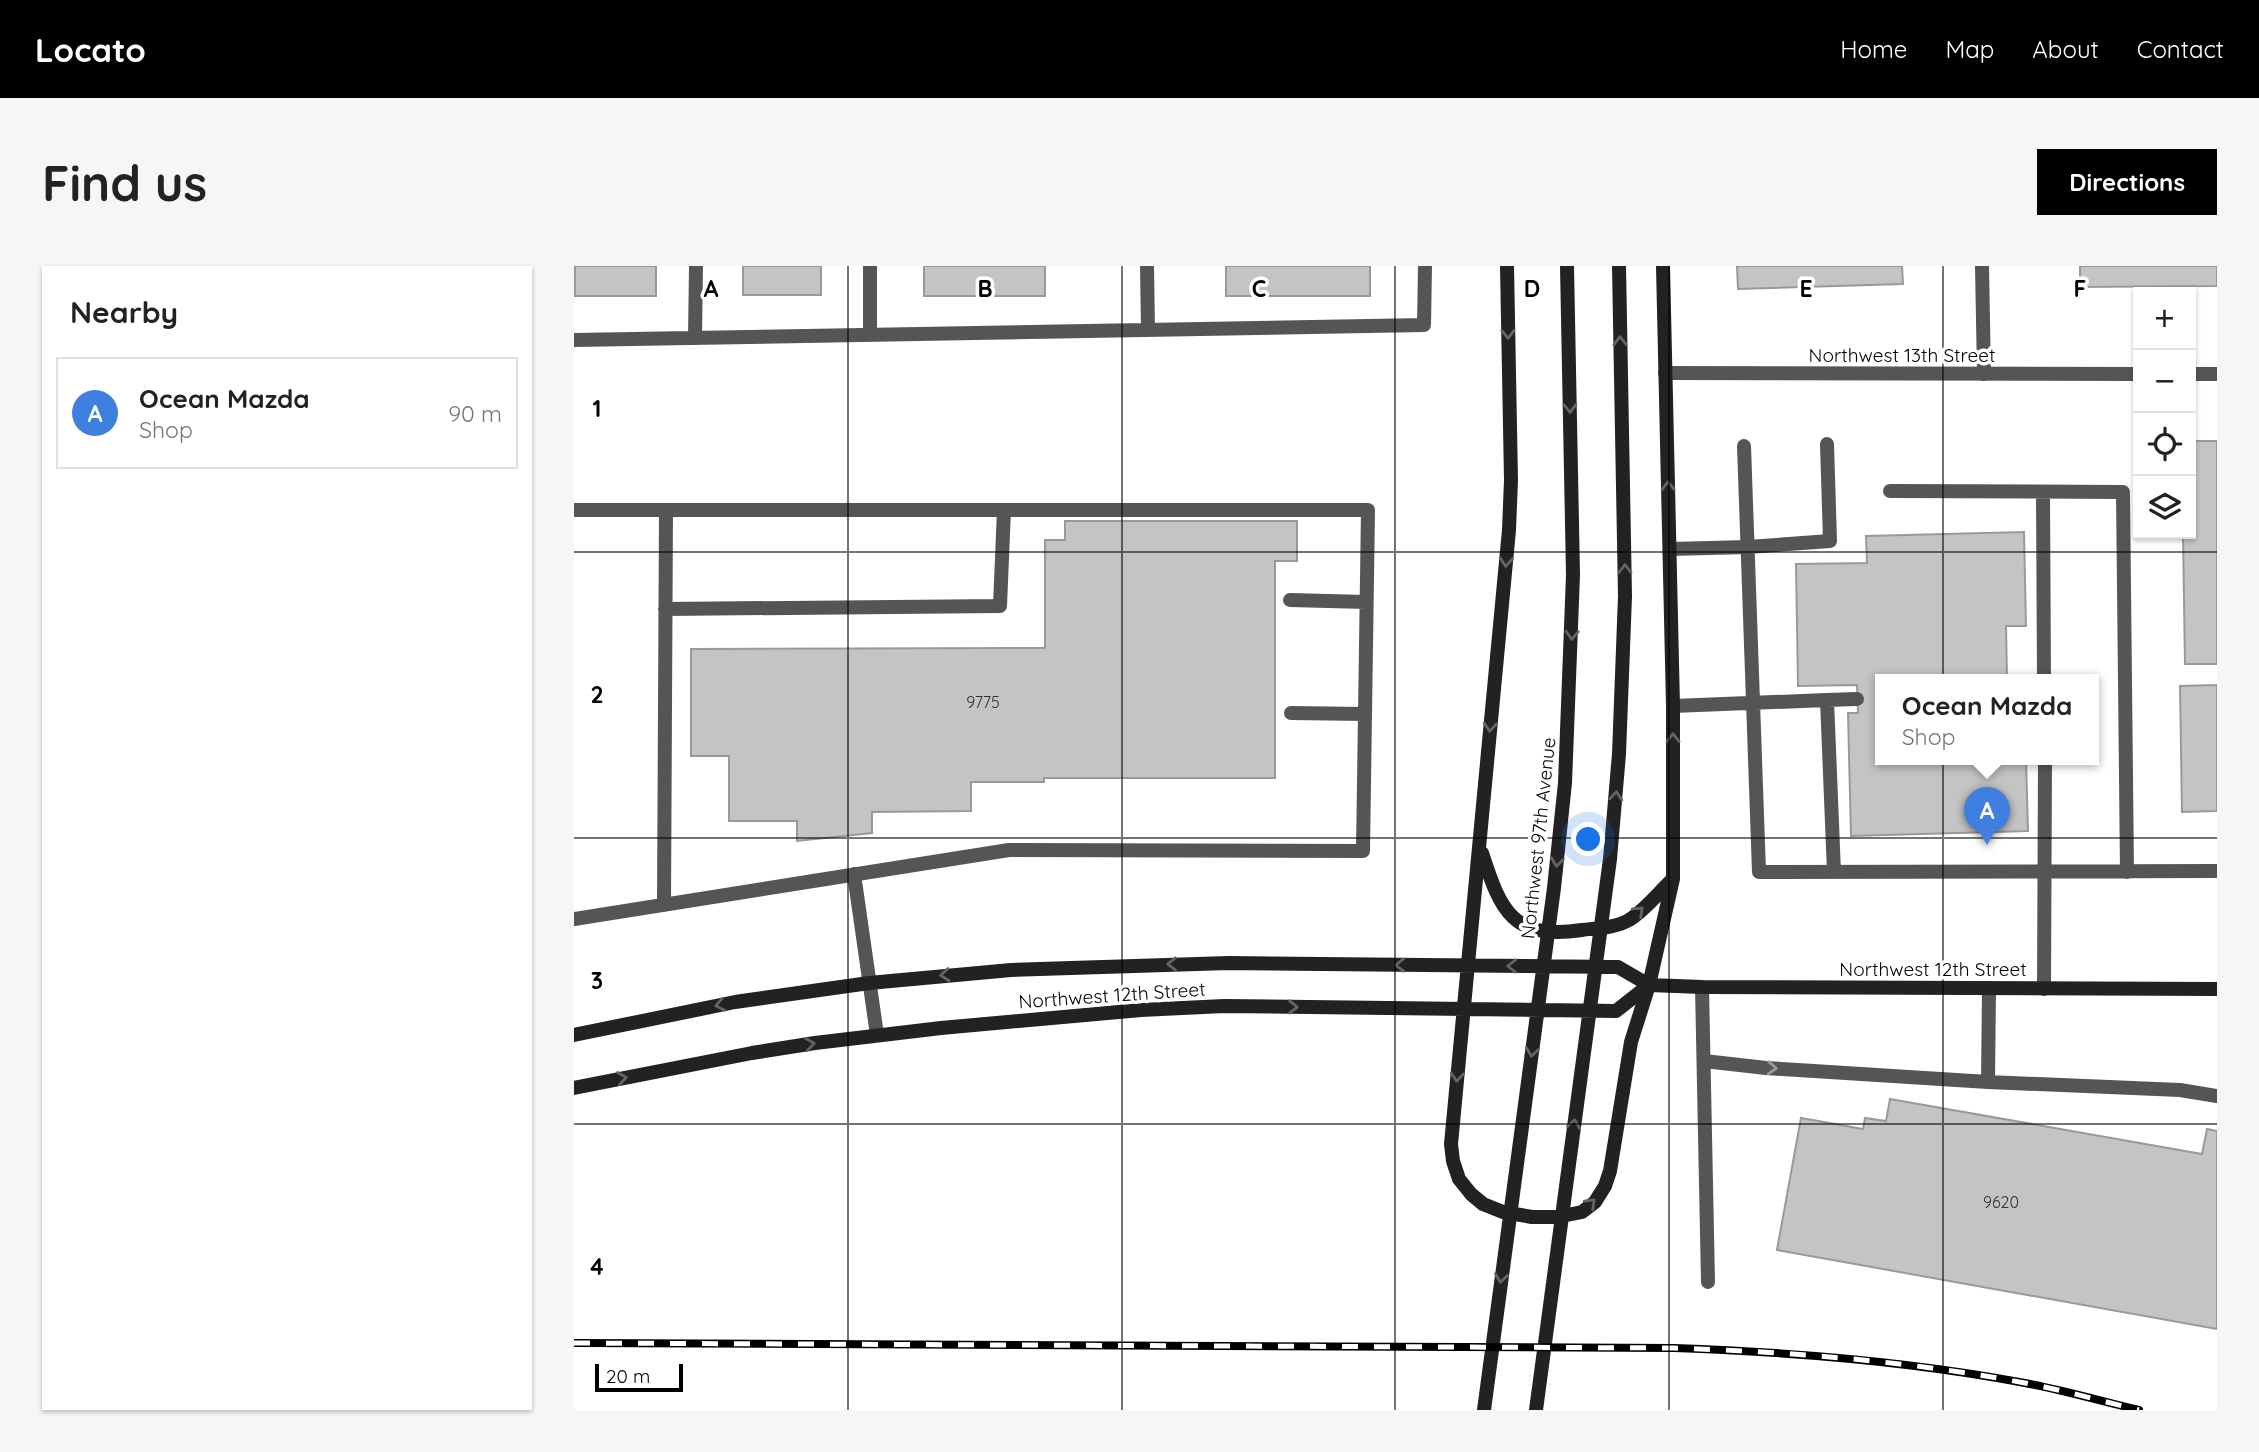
<!DOCTYPE html>
<meta charset="utf-8">
<style>
body{margin:0;font-family:Quicksand,sans-serif;background:#f6f6f6;color:#222}
.controls{position:absolute;right:21px;top:21px;display:grid;overflow:hidden;border-radius:0px;box-shadow:0 2px 5px #0004}
.controls button{width:63px;height:63px;display:grid;place-items:center;padding:0;border:0;border-bottom:2px solid #e0e0e0;background:#fff;color:#222;font:35px sans-serif}
.scale{position:absolute;left:21px;bottom:18px;width:88px;box-sizing:border-box;padding-left:7px;border:4px solid #000;border-top:0;font-size:19px;line-height:24px;white-space:nowrap;color:#000;-webkit-text-stroke:5px #fff;paint-order:stroke}
.you{position:absolute;left:1015px;top:574px;width:24px;height:24px;margin:-18px;border:5px solid #fff;border-radius:50%;background:#1a73e8;box-shadow:0 0 0 10px #1a73e833}
.badge{display:grid;place-items:center;width:46px;height:46px;border-radius:50%;background:#000;color:#fff;font-size:23px;font-weight:700}
.pin{position:absolute;translate:-50% -58px;filter:drop-shadow(0 2px 4px #0008)}
.pin::after{content:'';position:absolute;top:37px;width:24px;height:21px;background:inherit;clip-path:polygon(0 0,100% 0,50% 100%)}
.popup{position:absolute;left:1301px;top:408px;width:224px;height:91px;box-sizing:border-box;display:grid;place-content:center;border-radius:0px;background:#fff;filter:drop-shadow(0 2px 5px #0005);font-size:23px;white-space:nowrap;color:#767676}
.popup b{font-size:26px;color:#222}
.popup::after{content:'';position:absolute;left:50%;top:100%;margin-left:-14px;border:14px solid transparent;border-top-color:#fff}
.list{margin:0;padding:0;list-style:none}
h2{display:flex;justify-content:space-between;align-items:center;height:91px;margin:0;padding:0 28px;font-size:30px}
h2 small{font-size:23px;font-weight:400;color:#767676}
.list li{display:grid;grid-template-columns:46px 1fr auto;gap:21px;align-items:center;box-sizing:border-box;height:112px;margin:0 14px 14px;padding:0 14px;border:2px solid #e0e0e0;border-radius:0px}
.list b{display:block;font-size:26px;white-space:nowrap}
.list p{margin:0;font-size:23px;white-space:nowrap;color:#767676}
.list em{font-size:23px;font-style:normal;color:#767676}
.icon{flex:none;width:38px;height:38px;fill:none;stroke:currentColor;stroke-width:2;stroke-linecap:round;stroke-linejoin:round}
.map{position:relative;flex:none;width:1643px;height:1144px;overflow:hidden;border-radius:0px}
header{display:flex;align-items:center;gap:42px;box-sizing:border-box;height:98px;padding:0 35px;background:#000;color:#fff}
header strong{font-size:33px}
nav{display:flex;gap:38px;margin-inline-start:auto;font-size:24px}
.intro{display:flex;align-items:center;justify-content:space-between;box-sizing:border-box;height:168px;padding:0 42px}
h1{margin:0;font-size:49px}
.button{padding:18px 32px;border-radius:0px;background:#000;color:#fff;font-size:24px;font-weight:700}
main{display:flex;gap:42px;padding:0 42px}
aside{flex:1;background:#fff;border-radius:0px;box-shadow:0 2px 5px #0004}
.map>svg:first-child{display:block}
.building{fill:#c4c4c4;stroke:#999;stroke-width:2}
.lines{fill:none;stroke-linecap:round;stroke-linejoin:round}
.lane{stroke:#555;stroke-width:14}
.street{stroke:#555;stroke-width:14}
.secondary{stroke:#222;stroke-width:14}
.rail-casing{stroke:#000;stroke-width:8}
.rail{stroke:#fff;stroke-width:5;stroke-dasharray:16;stroke-linecap:butt}
.oneway{stroke:#646464}
.oneway2{stroke:#999}
.grid{fill:none;stroke:#000;stroke-width:2;stroke-opacity:0.55}
.labels{text-anchor:middle;stroke-width:7;stroke-linejoin:round;paint-order:stroke}
.number-label{font-size:16px;fill:#313131}
.street-label{font-size:19px;fill:#000;stroke:#fff}
.grid-label{font-size:23px;text-anchor:middle;font-weight:bold;fill:#000;stroke:#fff;stroke-width:7;stroke-linejoin:round;paint-order:stroke}
</style>
<header>
<strong>Locato</strong>
<nav><a>Home</a><a>Map</a><a>About</a><a>Contact</a></nav>
</header>
<div class="intro"><h1>Find us</h1><a class="button">Directions</a></div>
<main>
<aside>
<h2>Nearby<small></small></h2>
<ul class="list">
<li><span class="badge" style="background:#3f7fe0">A</span><div><b>Ocean Mazda</b><p>Shop</p></div><em>90 m</em></li>
</ul>
</aside>
<div class="map">
<svg width="1643" height="1144" viewBox="0 0 1643 1144">
<rect width="100%" height="100%" fill="#fff"/>
<!-- building -->
<path class="building" d="M1 0H82V30H1Z
M169 0H247V29H169Z
M350 0H471V30H350Z
M652 0H796V30H652Z
M1163 0H1328L1329 18 1164 23Z
M1506 0H1643V20L1506 21Z
M1617 175H1643V398H1611L1609 268H1617Z
M491 255H723V295H701V512H470V516H397V545L298 546V567L223 575V555H155V490H117V383L471 382V274H491Z
M1450 266 1452 360H1432L1433 413H1306V493H1452L1454 565 1277 570 1274 447H1284L1283 419 1224 420 1222 298 1293 297 1292 270Z
M1643 419V545L1608 546 1606 420Z
M1316 833 1628 888 1633 863 1643 865V1063L1203 984 1227 852 1289 863 1291 852 1312 855Z"/>
<g class="lines">
<!-- lane -->
<path class="lane" d="M296 0V69
M573 0 574 64
M1408 0 1410 108
M121 72 122 0
M0 74 850 59 851 0
M1170 180 1185 606 1643 605
M1316 225 1549 226 1553 606
M1469 226 1470 413
M0 244H794L789 585 435 584 0 653
M1096 283 1174 281 1256 275 1253 178
M716 334 792 336
M91 343 426 340 430 244
M1253 434 1283 433
M1099 440 1253 434 1260 606
M717 447 791 448
M280 608 303 769
M90 639 92 244
M1128 721 1134 1016
M1415 722 1414 816 1606 824 1643 830
M1470 723 1471 493
M1130 795 1192 802 1414 816"/>
<!-- street -->
<path class="street" d="M1091 107 1564 108
M1617 108H1643"/>
<!-- secondary -->
<path class="secondary" d="M933 0 937 214 935 264 877 878 879 895 885 913 897 928 909 938 929 946 958 951H983L1008 946 1021 936 1031 920 1036 905 1057 776 1075 719 1099 613V440L1089 0
M908 587C927 646 939 674 1008 664 1023 662 1041 662 1055 654 1071 644 1085 626 1098 614
M0 769 161 736 295 717 437 704 655 697 1044 701 1075 719 1128 721 1643 723
M0 822 178 787 241 777 367 762 567 744 650 740 1042 745 1075 719
M910 1144 980 622 991 517 999 309 993 0
M962 1144 1036 593 1045 488 1051 330 1045 0"/>
<!-- rail casing -->
<g class="rail-casing">
<path id="rail" d="M0 1077 1100 1082C1217 1086 1335 1095 1451 1117 1489 1124 1527 1135 1565 1144"/>
</g>
<!-- rail -->
<use href="#rail" class="rail"/>
</g>
<!-- one-way arrows -->
<defs><path id="oneway-chevron" d="M-2-3.5L2.5 0L-2 3.5" fill="none" stroke-width="1.6" stroke-linecap="round" stroke-linejoin="round" transform="scale(1.75)"/></defs>
<g class="oneway">
<use href="#oneway-chevron" transform="translate(934 68) rotate(89)"/>
<use href="#oneway-chevron" transform="translate(1046 75) rotate(-91)"/>
<use href="#oneway-chevron" transform="translate(996 142) rotate(89)"/>
<use href="#oneway-chevron" transform="translate(1094 220) rotate(-92)"/>
<use href="#oneway-chevron" transform="translate(932 296) rotate(95)"/>
<use href="#oneway-chevron" transform="translate(1051 303) rotate(-90)"/>
<use href="#oneway-chevron" transform="translate(998 369) rotate(92)"/>
<use href="#oneway-chevron" transform="translate(916 461) rotate(95)"/>
<use href="#oneway-chevron" transform="translate(1099 472) rotate(-90)"/>
<use href="#oneway-chevron" transform="translate(1042 530) rotate(-86)"/>
<use href="#oneway-chevron" transform="translate(983 596) rotate(97)"/>
<use href="#oneway-chevron" transform="translate(1065 645) rotate(-43)"/>
<use href="#oneway-chevron" transform="translate(598 698) rotate(179)"/>
<use href="#oneway-chevron" transform="translate(826 699) rotate(-180)"/>
<use href="#oneway-chevron" transform="translate(938 700) rotate(-180)"/>
<use href="#oneway-chevron" transform="translate(371 709) rotate(175)"/>
<use href="#oneway-chevron" transform="translate(146 739) rotate(169)"/>
<use href="#oneway-chevron" transform="translate(719 741) rotate(1)"/>
<use href="#oneway-chevron" transform="translate(236 778) rotate(-8)"/>
<use href="#oneway-chevron" transform="translate(958 786) rotate(98)"/>
<use href="#oneway-chevron" transform="translate(883 811) rotate(95)"/>
<use href="#oneway-chevron" transform="translate(48 812) rotate(-10)"/>
<use href="#oneway-chevron" transform="translate(1000 858) rotate(-82)"/>
<use href="#oneway-chevron" transform="translate(1017 937) rotate(-44)"/>
<use href="#oneway-chevron" transform="translate(927 1012) rotate(98)"/>
</g>
<use class="oneway2" href="#oneway-chevron" transform="translate(1198 802) rotate(3)"/>
<!-- grid -->
<path class="grid" d="M274 0V1144M548 0V1144M821 0V1144M1095 0V1144M1369 0V1144M0 286H1643M0 572H1643M0 858H1643"/>
<g class="labels">
<!-- number labels -->
<g class="number-label">
<text x="409" y="442">9775</text>
<text x="1427" y="942">9620</text>
</g>
<!-- street labels -->
<g class="street-label">
<text x="1328" y="96">Northwest 13th Street</text>
<text transform="translate(964 572) rotate(-84)" y="7">Northwest 97th Avenue</text>
<text x="1359" y="710">Northwest 12th Street</text>
<text transform="translate(538 729) rotate(-4)" y="7">Northwest 12th Street</text>
</g>
</g>
<g class="grid-label">
<text x="137" y="31">A</text>
<text x="411" y="31">B</text>
<text x="685" y="31">C</text>
<text x="958" y="31">D</text>
<text x="1232" y="31">E</text>
<text x="1506" y="31">F</text>
<text x="23" y="151">1</text>
<text x="23" y="437">2</text>
<text x="23" y="723">3</text>
<text x="23" y="1009">4</text>
</g>
</svg>
<div class="controls">
<button>+</button>
<button>−</button>
<button><svg class="icon" aria-label="locate" viewBox="0 0 24 24"><circle cx="12" cy="12" r="6"/><path d="M12 2v4M12 18v4M2 12h4M18 12h4"/></svg></button>
<button><svg class="icon" aria-label="layers" viewBox="0 0 24 24"><path d="M12 4l9 5-9 5-9-5zM3 14l9 5 9-5"/></svg></button>
</div>
<div class="scale">20 m</div>
<div class="you"></div>
<div class="pin badge" style="left:1413px;top:579px;background:#3f7fe0">A</div>
<div class="popup"><b>Ocean Mazda</b>Shop</div>
</div>
</main>
